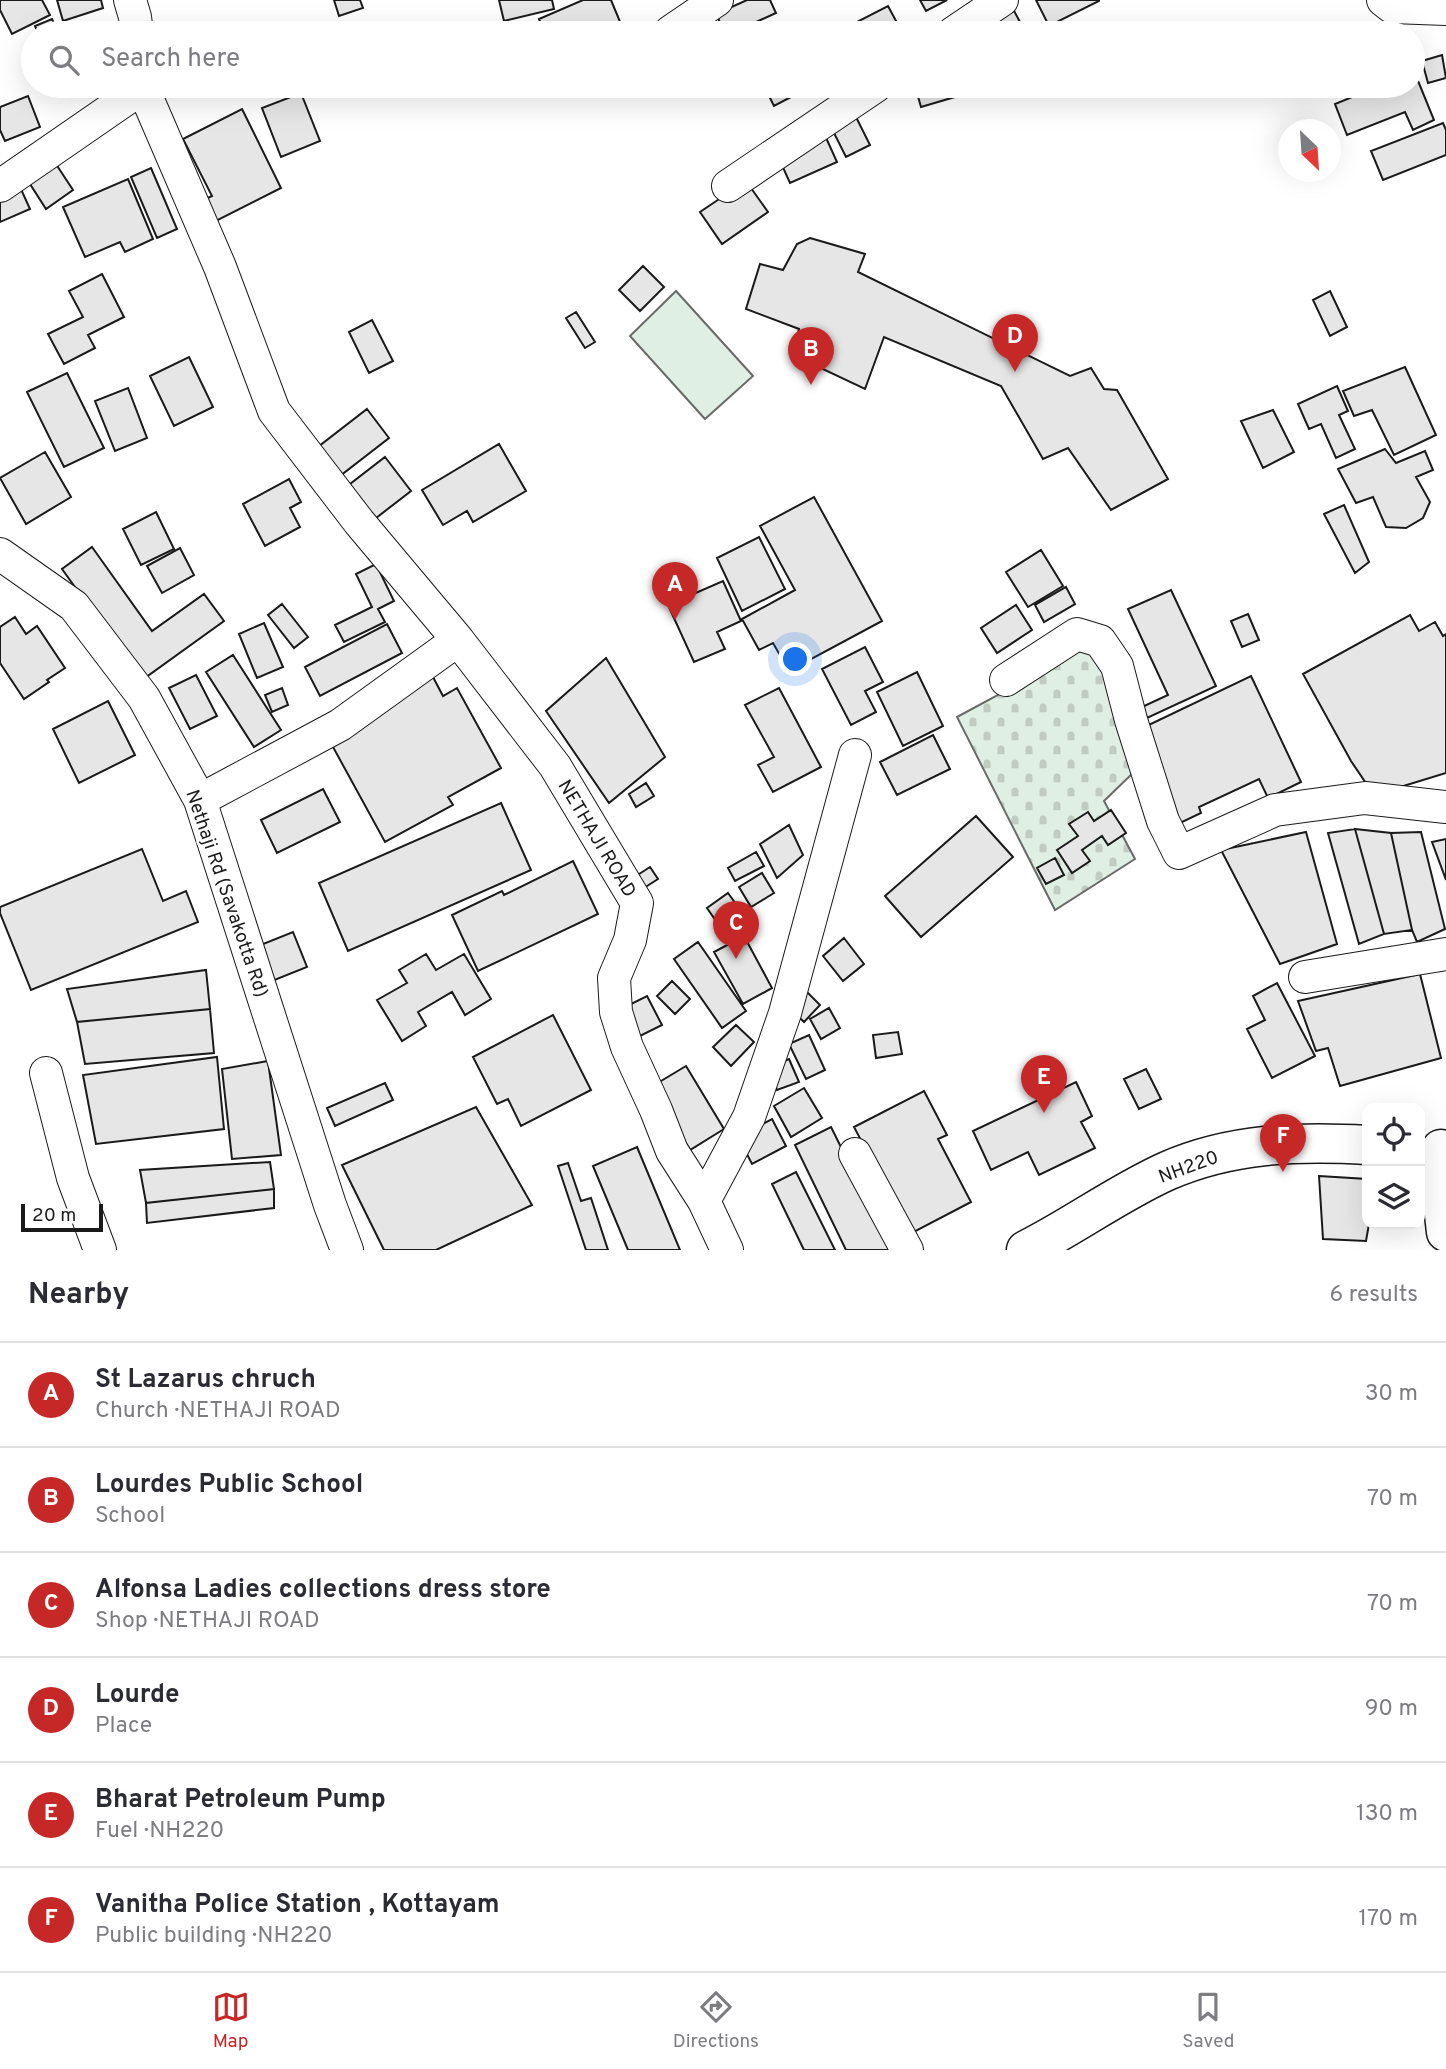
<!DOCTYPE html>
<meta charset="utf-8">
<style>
body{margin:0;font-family:Overpass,sans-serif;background:#f2f2f3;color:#2b2b33}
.controls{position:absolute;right:21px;bottom:21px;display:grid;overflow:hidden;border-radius:14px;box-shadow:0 7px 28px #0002}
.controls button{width:63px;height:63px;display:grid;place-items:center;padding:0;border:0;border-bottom:2px solid #e1e1e2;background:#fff;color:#2b2b33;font:35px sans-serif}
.compass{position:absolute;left:1278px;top:119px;width:63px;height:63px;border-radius:50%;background:#fff;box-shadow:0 7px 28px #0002;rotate:155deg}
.scale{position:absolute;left:21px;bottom:18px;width:82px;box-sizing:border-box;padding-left:7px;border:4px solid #1a1a1a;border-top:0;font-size:19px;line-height:24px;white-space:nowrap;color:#1a1a1a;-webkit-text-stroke:5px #fff;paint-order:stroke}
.you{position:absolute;left:796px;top:660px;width:24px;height:24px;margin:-18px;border:5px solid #fff;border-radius:50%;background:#1a73e8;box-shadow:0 0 0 10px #1a73e833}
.badge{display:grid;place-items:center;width:46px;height:46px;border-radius:50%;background:#c62828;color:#fff;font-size:23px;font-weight:700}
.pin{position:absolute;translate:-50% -58px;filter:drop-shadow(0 2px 4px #0008)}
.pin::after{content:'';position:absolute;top:37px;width:24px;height:21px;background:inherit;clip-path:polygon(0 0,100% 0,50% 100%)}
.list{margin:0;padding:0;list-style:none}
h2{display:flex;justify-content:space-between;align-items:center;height:91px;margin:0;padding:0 28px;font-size:30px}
h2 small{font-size:23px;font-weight:400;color:#7c7c81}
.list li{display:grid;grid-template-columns:46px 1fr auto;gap:21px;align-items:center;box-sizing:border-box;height:105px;padding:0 28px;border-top:2px solid #e1e1e2}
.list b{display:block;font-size:26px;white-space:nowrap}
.list p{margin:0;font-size:23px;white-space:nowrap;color:#7c7c81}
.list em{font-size:23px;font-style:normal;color:#7c7c81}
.icon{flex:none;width:38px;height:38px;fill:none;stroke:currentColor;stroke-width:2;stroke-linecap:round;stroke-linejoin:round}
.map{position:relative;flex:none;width:1446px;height:1250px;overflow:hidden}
.search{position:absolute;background:#fff;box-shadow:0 7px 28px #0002;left:21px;right:21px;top:21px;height:77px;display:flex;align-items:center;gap:18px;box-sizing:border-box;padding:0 24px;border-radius:38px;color:#7c7c81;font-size:26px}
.sheet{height:721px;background:#fff}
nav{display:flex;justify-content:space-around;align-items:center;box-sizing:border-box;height:98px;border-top:2px solid #e1e1e2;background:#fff;font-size:19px;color:#7c7c81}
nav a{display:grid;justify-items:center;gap:4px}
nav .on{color:#c62828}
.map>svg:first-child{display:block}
.cemetery{fill:url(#cemetery-stones);stroke:#6a6a6a;stroke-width:2}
.green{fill:#e0efe3;stroke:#6a6a6a;stroke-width:2}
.building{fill:#e6e6e6;stroke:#1a1a1a;stroke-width:2}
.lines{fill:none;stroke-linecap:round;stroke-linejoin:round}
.minor-casing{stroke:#1a1a1a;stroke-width:34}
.highway-casing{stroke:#1a1a1a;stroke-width:41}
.minor{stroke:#fff;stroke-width:32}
.highway{stroke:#fff;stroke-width:38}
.labels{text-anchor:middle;stroke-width:5;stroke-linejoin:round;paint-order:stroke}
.street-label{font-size:19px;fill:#1a1a1a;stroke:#fff}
</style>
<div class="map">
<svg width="1446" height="1250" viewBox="0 0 1446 1250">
<defs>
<pattern id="cemetery-stones" width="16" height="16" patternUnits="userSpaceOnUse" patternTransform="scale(1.75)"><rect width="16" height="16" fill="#e0efe3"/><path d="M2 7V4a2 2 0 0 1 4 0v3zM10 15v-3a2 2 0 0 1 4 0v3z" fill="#c0ccc2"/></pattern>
</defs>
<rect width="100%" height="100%" fill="#fff"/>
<!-- cemetery -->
<path class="cemetery" d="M1077 641 1097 649 1136 770 1104 801 1135 859 1055 910 957 717 1022 682Z"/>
<!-- green -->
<path class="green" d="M676 291 753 376 705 419 630 336Z"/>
<!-- building -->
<path class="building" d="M0 0H42L50 15 12 34 0 10Z
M57 0H101L103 8 63 21Z
M334 0H360L363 8 339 16Z
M499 0H552L554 9 504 21Z
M583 0H611L623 29 612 33H545L539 19Z
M747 0H770L776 13 732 33H725L716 14Z
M920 0H947L926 11Z
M1036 0H1099V1L1049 26Z
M888 6 902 32 846 33 843 29Z
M1013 9 1026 33H967Z
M52 19 58 33H38L35 26Z
M1442 55 1446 78 1428 83 1422 61Z
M1414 71 1434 120 1413 130 1405 112 1347 135 1335 104 1379 86H1413Z
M89 86H111L112 92 90 96Z
M764 86H812L774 106Z
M915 86H962L965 94 921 107Z
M301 93 320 141 281 157 262 108Z
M28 96 40 127 5 141 0 130V107Z
M242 109 281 188 200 229 189 207 212 196 183 139Z
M856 117 870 145 846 157 832 129Z
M1443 123 1446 130V155L1383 180 1371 151Z
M823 131 837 162 790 183 776 152Z
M50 155 73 190 46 209 23 173Z
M151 168 177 229 157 238 131 177Z
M128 179 153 239 125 252 120 242 85 257 63 207Z
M746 181 768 212 722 244 700 212Z
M20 187 30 209 0 222V196Z
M810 238 865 254 858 272 1070 376 1091 368 1104 389 1117 390 1168 479 1111 510 1068 448 1043 459 1001 386 884 337 865 389 793 355 799 329 746 309 760 264 783 270 797 244Z
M643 266 664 287 640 311 619 290Z
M102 274 124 317 88 335 95 348 64 364 48 334 83 317 69 291Z
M1330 291 1347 327 1330 336 1313 300Z
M576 312 595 342 585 348 566 318Z
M372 320 393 361 369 373 349 332Z
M189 357 213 407 174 426 150 376Z
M1405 367 1436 435 1394 455 1372 410 1354 416 1343 391Z
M67 373 104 448 64 467 27 392Z
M1337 386 1348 411 1339 415 1355 449 1336 458 1321 424 1309 429 1298 404Z
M128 388 147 438 115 451 95 401Z
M367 409 389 438 327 486 305 457Z
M1273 410 1294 452 1263 468 1241 421Z
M499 444 526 491 473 522 467 511 443 525 422 490Z
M1385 449 1396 463 1425 451 1433 470 1416 477 1430 502 1423 518 1406 528 1386 527 1373 497 1356 503 1338 469Z
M45 452 71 497 26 524 0 478Z
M385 457 411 491 367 525 341 491Z
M289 479 301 502 290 508 300 527 265 546 243 504Z
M814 497 882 621 789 671 773 643 759 650 742 619 795 590 760 526Z
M1344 505 1369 562 1355 573 1324 514Z
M156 512 174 549 141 565 123 529Z
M759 537 785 589 742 611 717 558Z
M92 547 152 631 204 594 224 621 142 680 62 569Z
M180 548 194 575 162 593 147 566Z
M1041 550 1063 586 1028 607 1006 572Z
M376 564 394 601 378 609 385 622 344 642 335 625 372 607 356 574Z
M723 581 741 621 717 632 725 649 694 662 668 605Z
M1066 587 1075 604 1044 622 1035 605Z
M1171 590 1216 686 1147 718 1142 707 1168 695 1128 609Z
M282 604 308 637 294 648 268 615Z
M1016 605 1032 630 997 653 981 628Z
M1248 614 1259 640 1242 647 1231 621Z
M1410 615 1419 631 1435 622 1443 636 1446 634V773L1374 795 1351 761 1303 674Z
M15 617 26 634 37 626 65 668 47 680 49 682 24 699 0 663V627Z
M264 623 283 667 257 678 239 634Z
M387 624 402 653 320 696 305 667Z
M865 647 883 682 865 691 876 712 851 725 822 669Z
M233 655 281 730 254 747 206 672Z
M606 658 665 757 609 803 546 711Z
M917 672 943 726 903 746 877 692Z
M196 675 217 716 190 729 169 688Z
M1251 676 1301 782 1268 798 1259 779 1199 807 1201 813 1178 824 1134 732Z
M433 677 443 696 457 688 501 768 448 797 453 805 385 842 327 736Z
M282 688 288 705 272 712 265 695Z
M779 688 821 767 773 792 758 765 774 757 745 705Z
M108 701 135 755 79 783 53 729Z
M933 735 950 769 897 795 880 762Z
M646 783 654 796 636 807 629 794Z
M323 789 340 822 277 853 261 820Z
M501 803 531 870 348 951 319 883Z
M1111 810 1126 833 1108 845 1102 836 1082 850 1090 861 1072 873 1057 850 1078 836 1069 824 1088 812 1094 821Z
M976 816 1013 857 921 937 885 896Z
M789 825 803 855 777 878 760 844Z
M1355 829 1384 934 1359 944 1328 833Z
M1355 829 1391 833 1412 930 1384 934Z
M1306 832 1337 944 1280 964 1221 850Z
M1421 832 1445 929 1417 942 1412 930 1391 833Z
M1446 839V880L1432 842Z
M142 849 163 901 186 891 198 922 31 990 0 913V907Z
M756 852 764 866 735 881 728 868Z
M1055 858 1064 875 1046 884 1037 868Z
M573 861 598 914 478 971 452 915 502 891 504 895Z
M650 867 658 879 644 888 636 876Z
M762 873 774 893 751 907 739 887Z
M728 893 744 915 723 931 707 908Z
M293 932 307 967 272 981 258 946Z
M744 936 772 988 743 1004 714 952Z
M844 938 864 964 843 981 823 956Z
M698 942 746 1011 722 1028 674 959Z
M426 954 436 970 464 954 491 999 465 1015 452 992 418 1012 426 1026 402 1041 377 1000 407 983 399 970Z
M206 970 210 1009 77 1022 67 989Z
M1420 974 1441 1058 1340 1086 1328 1048 1316 1051 1298 1001Z
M672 981 690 999 675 1014 657 996Z
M798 983 820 1005 804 1022 781 1000Z
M1277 983 1315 1056 1272 1078 1247 1029 1265 1020 1253 996Z
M647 996 662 1025 634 1039 619 1010Z
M829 1008 840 1028 821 1039 810 1019Z
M210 1009 214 1053 85 1064 77 1022Z
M553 1015 591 1090 521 1126 508 1099 497 1104 473 1057Z
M736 1025 754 1042 731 1066 713 1047Z
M898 1032 902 1054 876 1058 873 1035Z
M809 1035 825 1070 806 1079 789 1044Z
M217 1057 224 1129 96 1144 83 1075Z
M789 1059 799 1082 777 1090 768 1068Z
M268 1061 281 1155 232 1159 222 1069Z
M686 1066 724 1129 690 1150 672 1120 676 1118 656 1084Z
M1146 1069 1161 1099 1139 1109 1124 1079Z
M1076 1082 1092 1116 1081 1122 1095 1148 1039 1175 1028 1152 991 1170 973 1131Z
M385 1083 393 1100 335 1126 327 1108Z
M804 1088 822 1118 791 1137 774 1106Z
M924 1091 947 1135 938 1139 971 1202 910 1234 854 1127Z
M476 1107 532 1205 436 1250H384L342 1165Z
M772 1119 786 1146 752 1164 738 1137Z
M831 1127 892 1250H846L795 1145Z
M637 1147 680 1250H628L593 1166Z
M270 1162 274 1189 146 1203 140 1170Z
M568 1163 581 1201 591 1198 608 1250H586L558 1166Z
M796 1172 835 1250H804L772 1184Z
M1319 1176 1367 1179 1369 1224 1366 1241 1323 1239Z
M274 1189V1208L147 1223 146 1203Z"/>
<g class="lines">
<!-- minor casing -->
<g class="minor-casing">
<path id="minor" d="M130 0 135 17 137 33
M1383 0 1392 7 1446 9
M670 32 717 0
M953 33 1002 0
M142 86 220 267 274 411 359 522 458 640 340 725 200 800
M0 186 142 88
M728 186 876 86
M0 554 74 606 144 698 200 800 330 1205 347 1250
M458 640 555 766 637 903 630 940 614 978 616 1012 627 1047 656 1110 672 1151 704 1201 727 1250
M1006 680 1077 634 1100 641 1117 666 1131 720 1163 821 1179 853 1275 810 1365 798 1446 807
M1305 977 1446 954
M46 1073 73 1178 100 1250
M855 1154 907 1250
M704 1201 749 1117 785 1013 855 755"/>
</g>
<!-- highway casing -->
<g class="highway-casing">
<path id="highway" d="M1441 1149 1442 1196 1446 1232
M1026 1250C1074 1226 1118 1193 1167 1171 1231 1143 1298 1141 1367 1145"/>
</g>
<!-- minor -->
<use href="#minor" class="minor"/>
<!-- highway -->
<use href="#highway" class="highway"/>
</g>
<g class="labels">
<!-- street labels -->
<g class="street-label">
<text transform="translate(598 838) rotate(59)" y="7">NETHAJI ROAD</text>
<text transform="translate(228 893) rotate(71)" y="7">Nethaji Rd (Savakotta Rd)</text>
<text transform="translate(1188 1166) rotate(-20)" y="7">NH220</text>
</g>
</g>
</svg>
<div class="controls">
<button><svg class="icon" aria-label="locate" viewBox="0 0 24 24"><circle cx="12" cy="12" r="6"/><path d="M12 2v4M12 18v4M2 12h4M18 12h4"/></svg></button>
<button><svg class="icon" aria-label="layers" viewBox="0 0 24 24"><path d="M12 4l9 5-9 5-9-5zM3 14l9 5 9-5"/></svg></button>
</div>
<svg class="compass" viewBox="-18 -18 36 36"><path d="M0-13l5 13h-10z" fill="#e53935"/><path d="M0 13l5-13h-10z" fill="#7c7c81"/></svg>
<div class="scale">20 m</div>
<div class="you"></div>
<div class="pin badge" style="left:675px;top:620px">A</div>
<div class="pin badge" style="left:811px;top:385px">B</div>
<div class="pin badge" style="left:736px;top:959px">C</div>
<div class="pin badge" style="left:1015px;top:372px">D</div>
<div class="pin badge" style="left:1044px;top:1113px">E</div>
<div class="pin badge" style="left:1283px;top:1172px">F</div>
<div class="search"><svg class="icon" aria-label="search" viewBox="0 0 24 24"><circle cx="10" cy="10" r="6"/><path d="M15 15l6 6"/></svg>Search here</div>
</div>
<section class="sheet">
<h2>Nearby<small>6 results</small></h2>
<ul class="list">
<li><span class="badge">A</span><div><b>St Lazarus chruch</b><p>Church · NETHAJI ROAD</p></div><em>30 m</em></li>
<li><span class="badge">B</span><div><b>Lourdes Public School</b><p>School</p></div><em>70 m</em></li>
<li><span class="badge">C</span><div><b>Alfonsa Ladies collections dress store</b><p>Shop · NETHAJI ROAD</p></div><em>70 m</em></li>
<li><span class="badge">D</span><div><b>Lourde</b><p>Place</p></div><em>90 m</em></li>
<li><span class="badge">E</span><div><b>Bharat Petroleum Pump</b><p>Fuel · NH220</p></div><em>130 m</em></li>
<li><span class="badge">F</span><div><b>Vanitha Police Station , Kottayam</b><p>Public building · NH220</p></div><em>170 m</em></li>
</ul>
</section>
<nav>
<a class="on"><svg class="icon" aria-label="map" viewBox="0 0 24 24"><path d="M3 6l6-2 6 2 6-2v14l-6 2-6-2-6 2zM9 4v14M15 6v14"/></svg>Map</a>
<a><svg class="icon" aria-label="directions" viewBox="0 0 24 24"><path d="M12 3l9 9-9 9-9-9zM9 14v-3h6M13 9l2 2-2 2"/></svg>Directions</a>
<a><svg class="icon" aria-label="saved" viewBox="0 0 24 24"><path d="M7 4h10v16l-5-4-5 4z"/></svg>Saved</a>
</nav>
